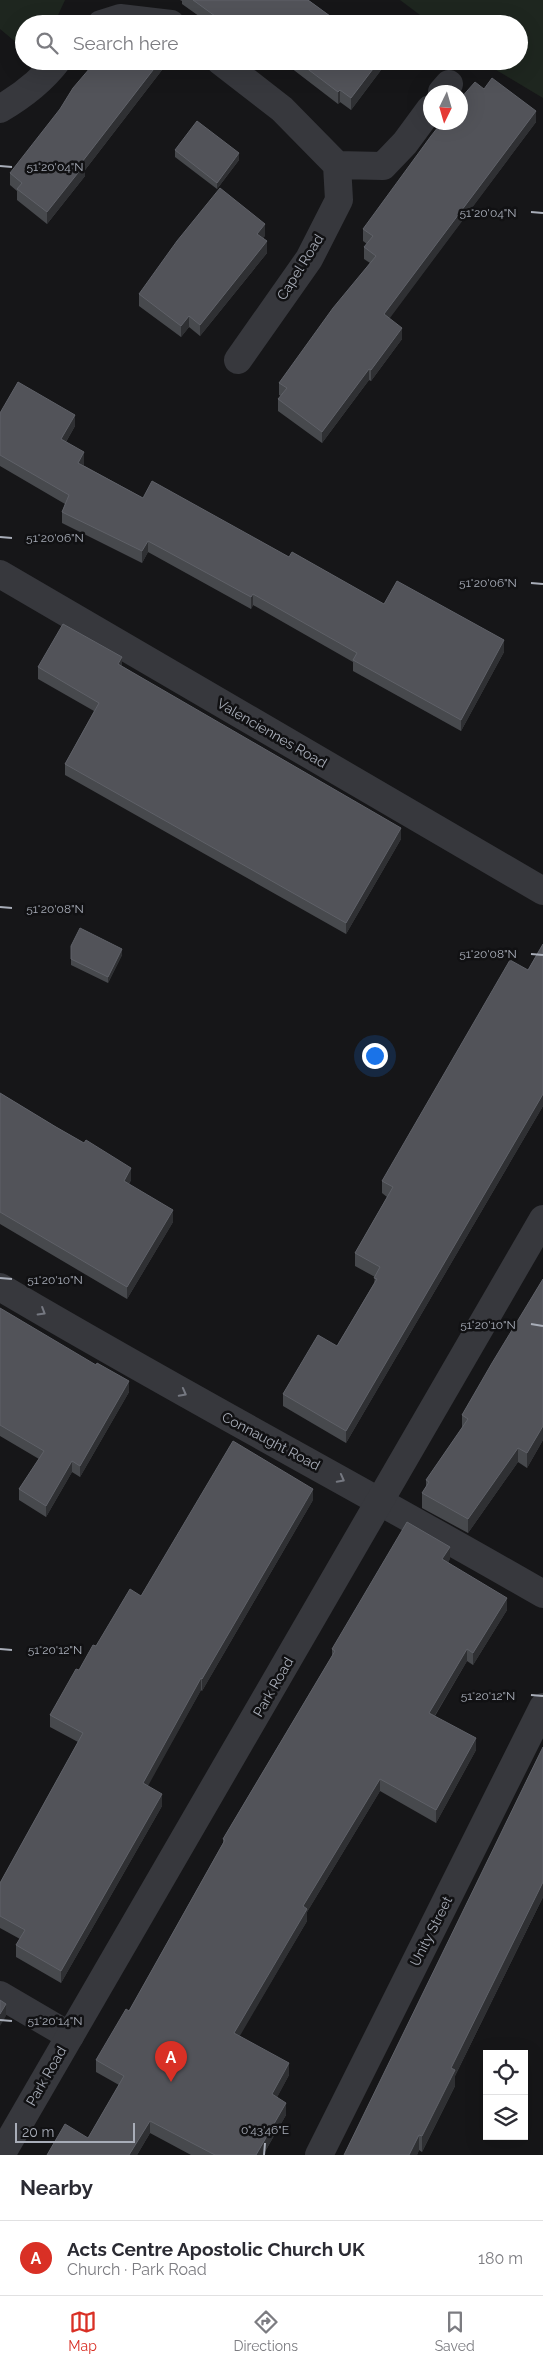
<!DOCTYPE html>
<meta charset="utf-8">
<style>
body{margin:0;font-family:Raleway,sans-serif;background:#f2f2f3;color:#2b2b33}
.controls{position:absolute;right:15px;bottom:15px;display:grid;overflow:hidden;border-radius:0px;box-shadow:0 5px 20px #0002}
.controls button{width:45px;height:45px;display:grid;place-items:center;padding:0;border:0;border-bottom:1px solid #e1e1e2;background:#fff;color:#2b2b33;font:25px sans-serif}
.compass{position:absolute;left:423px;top:85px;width:45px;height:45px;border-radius:50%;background:#fff;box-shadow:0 5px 20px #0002;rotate:185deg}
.scale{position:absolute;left:15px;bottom:12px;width:120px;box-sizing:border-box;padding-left:5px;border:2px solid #a8adb8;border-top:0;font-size:14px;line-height:18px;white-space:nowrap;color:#a8adb8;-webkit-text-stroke:4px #111113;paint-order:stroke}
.you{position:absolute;left:374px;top:1055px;width:18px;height:18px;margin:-12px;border:4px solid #fff;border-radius:50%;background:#1a73e8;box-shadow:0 0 0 8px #1a73e833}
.badge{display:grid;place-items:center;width:32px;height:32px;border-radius:50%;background:#d93025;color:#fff;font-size:16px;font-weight:700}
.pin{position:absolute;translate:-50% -41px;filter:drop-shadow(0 1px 2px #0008)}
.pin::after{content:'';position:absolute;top:26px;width:18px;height:15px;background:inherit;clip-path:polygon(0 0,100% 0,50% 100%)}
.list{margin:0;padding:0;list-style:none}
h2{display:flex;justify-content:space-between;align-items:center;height:65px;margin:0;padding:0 20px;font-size:21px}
h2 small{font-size:16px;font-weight:400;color:#7c7c81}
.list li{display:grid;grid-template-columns:32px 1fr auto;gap:15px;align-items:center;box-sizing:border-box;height:75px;padding:0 20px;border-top:1px solid #e1e1e2}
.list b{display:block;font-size:19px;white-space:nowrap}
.list p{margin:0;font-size:16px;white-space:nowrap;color:#7c7c81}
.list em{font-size:16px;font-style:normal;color:#7c7c81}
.icon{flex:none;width:28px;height:28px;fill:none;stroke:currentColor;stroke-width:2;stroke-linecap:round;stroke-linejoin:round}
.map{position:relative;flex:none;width:543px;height:2155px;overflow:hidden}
.search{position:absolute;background:#fff;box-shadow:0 5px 20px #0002;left:15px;right:15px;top:15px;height:55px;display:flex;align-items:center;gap:12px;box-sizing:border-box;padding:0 18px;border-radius:28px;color:#7c7c81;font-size:19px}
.sheet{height:140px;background:#fff}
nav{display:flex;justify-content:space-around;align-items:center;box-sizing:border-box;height:70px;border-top:1px solid #e1e1e2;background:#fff;font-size:14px;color:#7c7c81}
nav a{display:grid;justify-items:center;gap:2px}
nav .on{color:#d93025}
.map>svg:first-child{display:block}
.green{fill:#1e261f}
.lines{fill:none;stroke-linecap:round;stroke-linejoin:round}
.minor{stroke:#37383d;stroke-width:28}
.tertiary{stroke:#37383d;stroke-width:28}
.wall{fill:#47494d}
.shaded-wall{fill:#2f3033}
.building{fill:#525359;stroke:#5f6168}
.oneway{stroke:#757881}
.ticks{fill:none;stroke:#a8adb8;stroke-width:2}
.labels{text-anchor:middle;stroke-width:5;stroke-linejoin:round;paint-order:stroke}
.street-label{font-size:14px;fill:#a8adb8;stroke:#111113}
.ticks-label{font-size:12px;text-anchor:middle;fill:#a8adb8;stroke:#111113;stroke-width:5;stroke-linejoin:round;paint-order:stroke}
</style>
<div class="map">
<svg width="543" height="2155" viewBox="0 0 543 2155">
<rect width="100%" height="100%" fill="#161618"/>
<!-- green -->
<path class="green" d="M0 0H65L54 24H24V49L0 29Z
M400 0H543V98L481 61H519V24H432Z"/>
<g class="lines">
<!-- minor -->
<path class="minor" d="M101 24 120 18 171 24
M220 61 282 109 337 165 339 200 309 259 238 360
M442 92 449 84
M0 109C22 96 41 82 57 61
M337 165 383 166 405 143 430 109
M0 574 543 891
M0 1287C179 1393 363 1490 543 1594
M0 1995 70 2036
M319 2155 543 1707"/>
<!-- tertiary -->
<path class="tertiary" d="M1 2155 543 1219"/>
</g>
<!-- wall -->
<path class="wall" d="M180 0H308L341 24H210L182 4V1Z
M162 61V70L85 170V176L47 224 17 200V191L10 185V173Z
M282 61H384V66L351 110 340 102 338 104Z
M484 89 536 122 389 318 402 339 371 381 369 380 322 443 278 411V399L281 396 279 395V383L370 263 364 259V247L367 244 363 241V229Z
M175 150 239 160 217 189 175 157Z
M265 236 263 238 267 253 200 336 189 327 181 337 139 306V294Z
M0 413 75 426 66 442 84 464 83 465 143 498 289 557 384 604 504 652 461 731 353 671V662L253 605 251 609 148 552 142 563 62 523V512L65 504 0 466Z
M122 666 401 839 346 934 65 775V764L94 711 38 679V667Z
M543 944V1106L346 1443 283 1406V1394L337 1346 374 1283 375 1277 355 1266V1253L387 1197 382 1193V1181L528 970Z
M71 946 122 955 108 983 71 965Z
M0 1093 56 1127 84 1143 131 1180 129 1184 173 1222 127 1299 0 1224Z
M543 1279V1440L527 1468 518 1462 468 1533 422 1508V1493L426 1487V1480L462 1428V1415Z
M0 1308 129 1392 80 1477 72 1472 46 1517 19 1500V1489L39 1459 0 1436Z
M313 1500 202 1691 201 1690 147 1786 162 1806 61 1983 16 1957V1945L20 1939 0 1928V1883L78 1742 50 1727V1715L79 1670 96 1646 141 1596Z
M450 1559 448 1562 507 1610 473 1665 467 1661 435 1716 476 1750 436 1823 380 1791 307 1912V1921L239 2036 289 2075 277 2097 286 2115 263 2155H191L150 2133 137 2155H47L88 2138 119 2085 96 2072V2060L129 2011 223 1843V1839L332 1656V1649Z
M543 1747V1897L455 2076V2086L422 2152 419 2150 417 2155H344Z"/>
<!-- shaded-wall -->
<path class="shaded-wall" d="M160 61H162V70L85 170V176L47 224V212L82 162Z
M379 61H384V66L351 110V98Z
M340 90V102L338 104V92Z
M536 111V122L384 326V314Z
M239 153V160L217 189V183Z
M265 224V236L257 245V234Z
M267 241V253L200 336V325Z
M189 316V327L181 337V326Z
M402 328V339L371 381V370Z
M369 369V380L322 443V432Z
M75 415V426L61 450V439Z
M84 452V464L78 474V463Z
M148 541V552L142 563V551Z
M253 594V605L251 609V597Z
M504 640V652L461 731V720Z
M122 657V669L118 664Z
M401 828V839L346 934V923Z
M122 949V955L108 983V977Z
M543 1094V1106L346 1443V1431Z
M131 1168V1180L124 1193V1181Z
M173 1210V1222L127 1299V1287Z
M129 1381V1392L80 1477V1466Z
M543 1426V1440L527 1468V1453Z
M518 1448V1462L468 1533V1519Z
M72 1461V1472L46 1517V1506Z
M313 1489V1500L202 1691V1679Z
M450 1547V1559L442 1571V1559Z
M507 1598V1610L473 1665V1653Z
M467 1649V1661L429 1725V1713Z
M201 1678V1690L143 1795V1783Z
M476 1738V1750L436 1823V1810Z
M380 1779V1791L307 1912V1921L234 2046V2033L303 1906Z
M162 1794V1806L61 1983V1971Z
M543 1882V1897L455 2076V2086L422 2152V2136L451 2068Z
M6 2004V2016L0 2026V2014Z
M289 2063V2075L272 2107V2094Z
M286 2103V2115L263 2155H256Z
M150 2121V2133L137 2155H129Z
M419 2135V2150L417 2155H409Z"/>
<!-- building -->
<path class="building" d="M193 0H308L341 24H226Z
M96 61H160L82 162 85 164 47 212 17 189 22 183 10 173 60 109 73 88Z
M297 61H379L351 98 340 90 338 92Z
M492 78 536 111 384 314 402 328 371 370 369 369 322 432 278 399 287 388 279 383 333 308 376 256 364 247 373 236 363 229 431 136 442 122H460V99L475 82 484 89Z
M197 121 239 153 217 183 175 150Z
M220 188 265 224 257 234 267 241 200 325 189 316 181 326 139 294 177 241Z
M18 382 75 415 61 439 84 452 78 463 143 498 152 481 289 557 292 552 384 604 397 581 504 640 461 720 353 660 357 653 253 594 251 597 148 541 142 551 62 512 69 495 0 455V413Z
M63 624 122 657 118 664 401 828 346 923 65 764 99 703 38 667Z
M80 928 122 949 108 977 71 959V946Z
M543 944V1094L346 1431 283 1394 318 1335 337 1346 377 1279 374 1278 380 1267 355 1253 393 1187 382 1181 510 960 528 970Z
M0 1093 56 1127 84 1143 86 1140 131 1168 124 1181 173 1210 127 1287 0 1212Z
M543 1279V1426L527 1453 518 1448 468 1519 422 1493 429 1482 426 1480 468 1419 462 1415 492 1363Z
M0 1308 96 1365 97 1363 129 1381 80 1466 72 1461 46 1506 19 1489 44 1451 0 1425Z
M233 1441 313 1489 202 1679 201 1678 143 1783 162 1794 61 1971 16 1945 25 1930 0 1916V1883L83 1733 50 1715 76 1669 79 1670 93 1645 96 1646 130 1589 141 1596Z
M407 1522 450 1547 442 1559 507 1598 473 1653 467 1649 429 1713 476 1738 436 1810 380 1779 303 1906 307 1909 234 2033 289 2063 272 2094 286 2103 256 2155H215L150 2121 129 2155H47L65 2124 88 2138 124 2076 96 2060 126 2009 129 2011 225 1840 223 1839 335 1651 332 1649Z
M543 1747V1882L451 2068 455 2070 422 2136 419 2135 409 2155H344Z
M0 2000 6 2004 0 2014Z"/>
<!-- one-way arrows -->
<defs><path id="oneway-chevron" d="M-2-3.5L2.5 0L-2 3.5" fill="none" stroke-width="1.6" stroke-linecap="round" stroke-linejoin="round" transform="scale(1.25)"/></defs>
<g class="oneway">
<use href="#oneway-chevron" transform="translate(42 1312) rotate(31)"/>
<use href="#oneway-chevron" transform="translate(183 1393) rotate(28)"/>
<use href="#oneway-chevron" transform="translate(341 1479) rotate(28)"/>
</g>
<!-- ticks -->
<path class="ticks" d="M0 166 12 167M531 212 543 213M0 537 12 538M531 583 543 584M0 907 12 908M531 954 543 955M0 1278 12 1279M531 1324 543 1326M0 1649 12 1650M531 1695 543 1696M0 2020 12 2021M264 2155 265 2143"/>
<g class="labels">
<!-- street labels -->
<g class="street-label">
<text transform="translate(300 267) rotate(-58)" y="5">Capel Road</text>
<text transform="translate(272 733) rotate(30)" y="5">Valenciennes Road</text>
<text transform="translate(271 1441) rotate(28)" y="5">Connaught Road</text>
<text transform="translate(273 1687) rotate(-60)" y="5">Park Road</text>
<text transform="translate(431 1931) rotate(-63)" y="5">Unity Street</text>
<text transform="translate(46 2076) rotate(-60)" y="5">Park Road</text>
</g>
</g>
<g class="ticks-label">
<text x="55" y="171">51°20'04"N</text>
<text x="488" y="217">51°20'04"N</text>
<text x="55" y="542">51°20'06"N</text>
<text x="488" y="587">51°20'06"N</text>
<text x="55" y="913">51°20'08"N</text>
<text x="488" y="958">51°20'08"N</text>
<text x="55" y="1284">51°20'10"N</text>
<text x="488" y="1329">51°20'10"N</text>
<text x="55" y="1654">51°20'12"N</text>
<text x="488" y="1700">51°20'12"N</text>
<text x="55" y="2025">51°20'14"N</text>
<text x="265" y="2134">0°43'46"E</text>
</g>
</svg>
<div class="controls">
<button><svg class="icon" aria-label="locate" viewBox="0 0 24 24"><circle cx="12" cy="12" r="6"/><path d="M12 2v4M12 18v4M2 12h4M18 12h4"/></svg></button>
<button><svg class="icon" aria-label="layers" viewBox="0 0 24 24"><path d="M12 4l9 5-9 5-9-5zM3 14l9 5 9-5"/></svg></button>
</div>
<svg class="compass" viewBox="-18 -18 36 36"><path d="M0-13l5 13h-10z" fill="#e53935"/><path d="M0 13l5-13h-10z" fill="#7c7c81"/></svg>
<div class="scale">20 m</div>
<div class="you"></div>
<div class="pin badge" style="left:171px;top:2082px">A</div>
<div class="search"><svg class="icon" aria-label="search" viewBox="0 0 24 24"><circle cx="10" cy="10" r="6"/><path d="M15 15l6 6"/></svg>Search here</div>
</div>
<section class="sheet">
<h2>Nearby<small></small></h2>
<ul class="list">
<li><span class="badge">A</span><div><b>Acts Centre Apostolic Church UK</b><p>Church · Park Road</p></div><em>180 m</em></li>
</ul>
</section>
<nav>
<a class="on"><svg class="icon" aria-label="map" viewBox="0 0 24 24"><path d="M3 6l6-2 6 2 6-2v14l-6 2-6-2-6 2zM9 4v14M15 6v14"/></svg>Map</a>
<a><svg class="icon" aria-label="directions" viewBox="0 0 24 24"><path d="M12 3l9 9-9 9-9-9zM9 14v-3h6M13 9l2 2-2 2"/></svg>Directions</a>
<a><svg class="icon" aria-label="saved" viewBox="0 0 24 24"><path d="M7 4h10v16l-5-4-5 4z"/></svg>Saved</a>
</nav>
